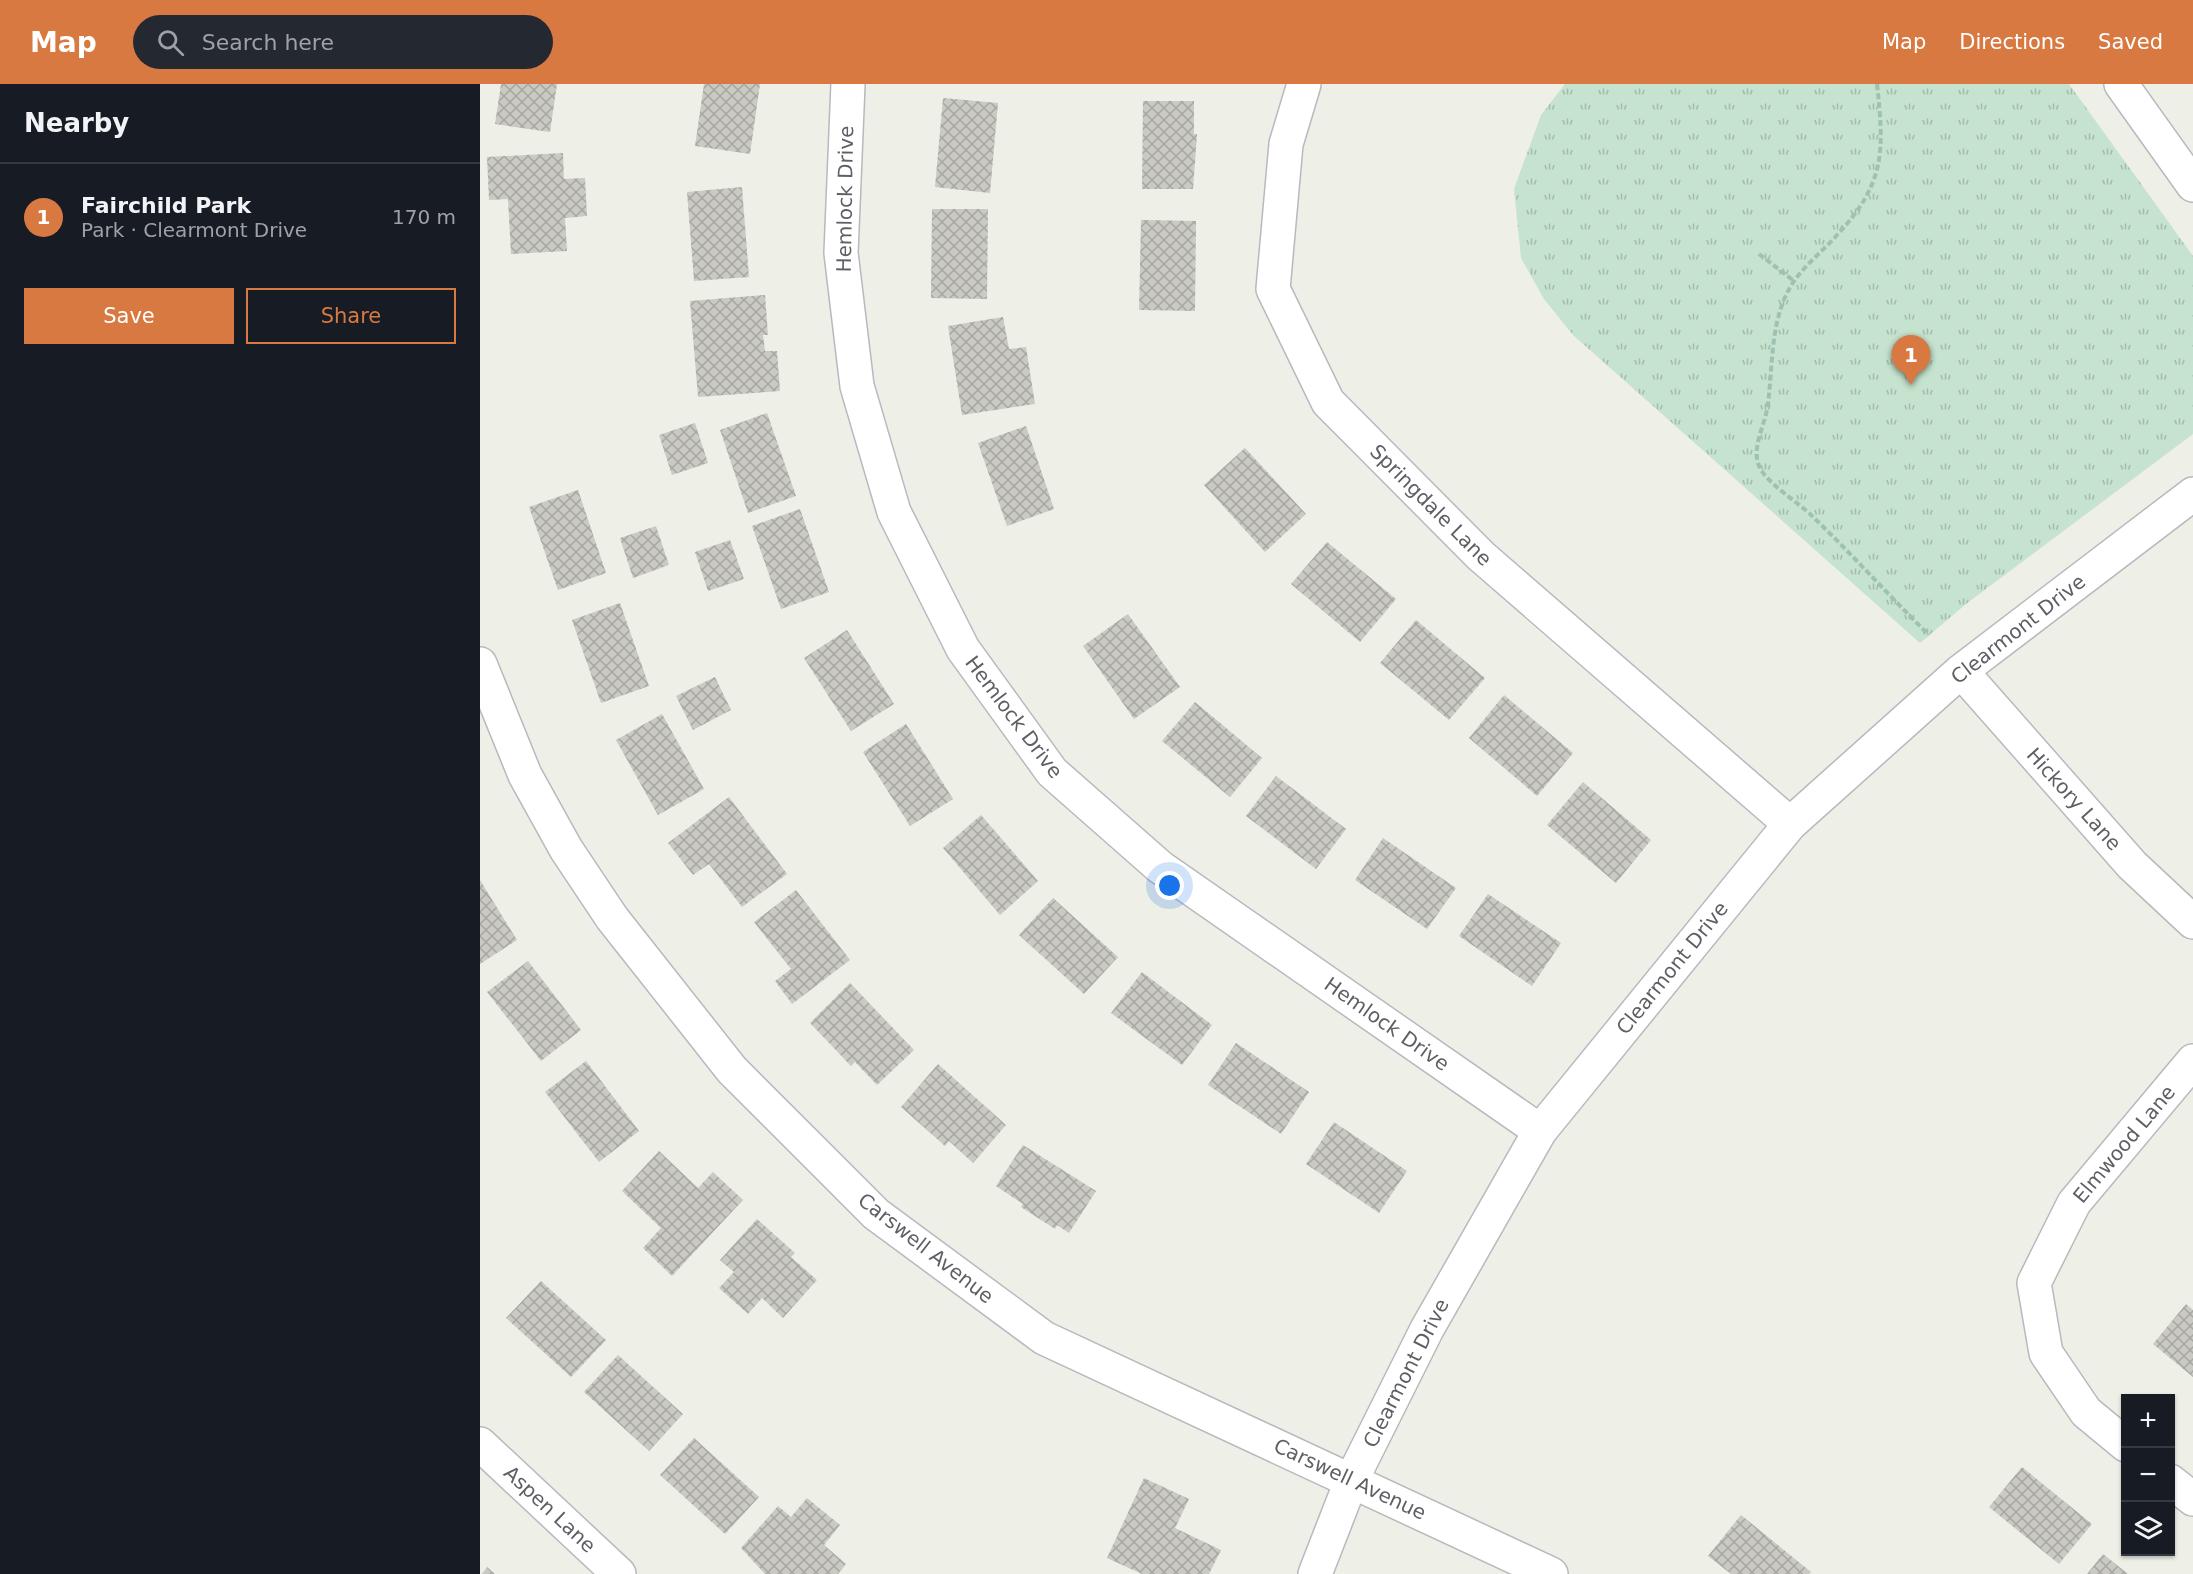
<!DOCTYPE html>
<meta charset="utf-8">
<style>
body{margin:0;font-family:"DejaVu Sans",sans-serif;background:#242831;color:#f1f3f6}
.controls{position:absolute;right:18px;bottom:18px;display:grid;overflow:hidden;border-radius:0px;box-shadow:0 2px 4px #0004}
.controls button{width:54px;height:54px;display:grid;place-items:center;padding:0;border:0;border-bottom:2px solid #363941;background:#171b24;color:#f1f3f6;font:30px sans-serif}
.you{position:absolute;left:690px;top:802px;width:21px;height:21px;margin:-15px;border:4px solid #fff;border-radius:50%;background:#1a73e8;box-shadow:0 0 0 9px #1a73e833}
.badge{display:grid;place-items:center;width:39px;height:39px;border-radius:50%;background:#d97942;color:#fff;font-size:20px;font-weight:700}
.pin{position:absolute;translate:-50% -50px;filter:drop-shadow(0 2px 3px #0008)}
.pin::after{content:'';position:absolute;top:32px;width:21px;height:18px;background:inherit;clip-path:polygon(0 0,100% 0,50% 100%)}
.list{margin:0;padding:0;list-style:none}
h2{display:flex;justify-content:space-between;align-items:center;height:78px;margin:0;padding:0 24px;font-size:26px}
h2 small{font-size:20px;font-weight:400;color:#9ea1a6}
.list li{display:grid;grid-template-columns:39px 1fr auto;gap:18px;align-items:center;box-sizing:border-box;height:108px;padding:0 24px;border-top:2px solid #363941}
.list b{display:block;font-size:22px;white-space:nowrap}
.list p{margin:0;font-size:20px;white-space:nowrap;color:#9ea1a6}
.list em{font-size:20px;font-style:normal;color:#9ea1a6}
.actions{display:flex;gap:12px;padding:18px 24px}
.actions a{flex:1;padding:14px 0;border:2px solid #d97942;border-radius:0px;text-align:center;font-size:21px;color:#d97942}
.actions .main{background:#d97942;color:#fff}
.icon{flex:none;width:33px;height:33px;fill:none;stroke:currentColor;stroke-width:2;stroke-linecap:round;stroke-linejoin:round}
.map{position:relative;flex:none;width:1713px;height:1490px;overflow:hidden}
header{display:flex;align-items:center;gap:36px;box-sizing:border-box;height:84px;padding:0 30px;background:#d97942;color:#fff}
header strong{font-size:28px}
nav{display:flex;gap:33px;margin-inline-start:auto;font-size:21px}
.search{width:420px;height:54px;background:#242831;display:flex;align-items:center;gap:15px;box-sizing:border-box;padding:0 21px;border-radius:33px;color:#9ea1a6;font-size:22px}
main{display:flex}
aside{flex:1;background:#171b24}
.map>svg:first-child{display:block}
.park{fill:url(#park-tufts)}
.building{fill:url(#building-cross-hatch)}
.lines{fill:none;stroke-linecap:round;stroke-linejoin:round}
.minor-casing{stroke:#b8b9bf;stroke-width:36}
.path{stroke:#9ec1b2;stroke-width:4;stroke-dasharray:6 3;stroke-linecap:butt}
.minor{stroke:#fff;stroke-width:33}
.labels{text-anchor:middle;stroke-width:6;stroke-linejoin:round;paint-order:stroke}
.street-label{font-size:20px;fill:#5e5f65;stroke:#fff}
</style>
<header>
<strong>Map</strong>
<div class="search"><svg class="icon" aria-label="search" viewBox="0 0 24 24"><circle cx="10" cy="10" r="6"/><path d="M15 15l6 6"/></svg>Search here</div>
<nav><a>Map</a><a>Directions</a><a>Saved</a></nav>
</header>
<main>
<aside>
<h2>Nearby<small></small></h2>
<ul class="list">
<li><span class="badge">1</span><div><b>Fairchild Park</b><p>Park · Clearmont Drive</p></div><em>170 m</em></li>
</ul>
<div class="actions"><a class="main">Save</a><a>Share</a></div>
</aside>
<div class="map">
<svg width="1713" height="1490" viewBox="0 0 1713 1490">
<defs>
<pattern id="park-tufts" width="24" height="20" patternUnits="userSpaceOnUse" patternTransform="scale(1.5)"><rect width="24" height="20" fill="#c5e3ce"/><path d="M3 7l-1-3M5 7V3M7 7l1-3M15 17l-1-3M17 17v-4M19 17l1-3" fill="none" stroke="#a3bbab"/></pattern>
<pattern id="building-cross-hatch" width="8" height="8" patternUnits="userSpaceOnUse" patternTransform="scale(1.5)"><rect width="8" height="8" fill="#cacac3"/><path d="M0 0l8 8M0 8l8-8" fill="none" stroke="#a7a7a2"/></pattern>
</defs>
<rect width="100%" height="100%" fill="#eeefe6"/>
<!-- park -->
<path class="park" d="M1085 0H1589L1713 172V350L1486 520 1440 559 1093 251 1064 215 1041 174 1034 105 1061 31Z"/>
<!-- building -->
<path class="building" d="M21 0H77L70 48 15 40Z
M224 0H280L270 70 215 62Z
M463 14 518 19 510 109 455 103Z
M663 17H714V50H717L713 105H662Z
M83 69 84 95 105 94 107 132 85 134 87 167 31 170 28 115 9 116 7 73Z
M262 103 269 193 214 197 207 108Z
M452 125H508L507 215 451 214Z
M661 136 716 137 715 227 659 226Z
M285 211 288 251H283L285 267H297L300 307 218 313 210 217Z
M523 233 529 265 546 263 555 320 482 331 468 242Z
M287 329 316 412 268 429 240 346Z
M215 339 228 379 192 391 179 351Z
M546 342 574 425 527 442 498 359Z
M765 364 826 430 785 468 724 401Z
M98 406 126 489 78 506 49 423Z
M320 425 349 508 301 525 272 442Z
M176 442 189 481 153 494 140 454Z
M250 456 264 495 228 507 215 468Z
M847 458 916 515 880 558 811 500Z
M140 519 169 602 121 619 92 536Z
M648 530 700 603 654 635 603 562Z
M936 536 1005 594 969 636 900 579Z
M367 546 414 620 371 647 324 574Z
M235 593 251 626 213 646 196 612Z
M1024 611 1093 669 1057 712 989 654Z
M715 618 782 674 750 713 682 657Z
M182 630 224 705 178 731 136 656Z
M426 640 473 715 430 742 383 668Z
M796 692 866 745 836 785 766 732Z
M1103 698 1171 756 1136 799 1067 741Z
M249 713 307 790 262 823 229 780 213 791 188 759Z
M501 731 558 797 520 831 463 764Z
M903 754 976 804 947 845 875 796Z
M0 796 37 856 0 880Z
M316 806 370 876 312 920 295 897 311 885 274 838Z
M1008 810 1081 859 1052 902 979 852Z
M573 814 638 873 604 910 539 851Z
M48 877 101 946 61 977 7 908Z
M662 888 732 941 702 981 631 929Z
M370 899 434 966 397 1001 375 978 371 982 330 939Z
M756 959 829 1008 801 1050 728 1001Z
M106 977 159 1047 119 1078 65 1008Z
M458 980 526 1041 493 1079 469 1057 465 1062 421 1023Z
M854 1038 927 1087 899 1129 826 1080Z
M543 1061 616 1107 589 1149 577 1141 575 1145 541 1123 543 1120 516 1102Z
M179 1067 218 1104 233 1088 263 1116 192 1192 163 1164 181 1144 142 1107Z
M277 1135 315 1169 311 1173 337 1196 303 1234 282 1214 268 1230 239 1204 254 1188 240 1176Z
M61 1197 126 1256 91 1293 26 1234Z
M1706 1220 1713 1226V1293L1673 1260Z
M138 1271 203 1330 169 1367 104 1308Z
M214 1354 279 1413 245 1450 180 1391Z
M1542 1383 1612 1440 1579 1480 1509 1423Z
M664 1394 709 1415 695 1444 741 1466 729 1490H662L627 1474Z
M327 1414 360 1441 344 1461 366 1480 358 1490H285L261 1464 298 1422 311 1433Z
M1261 1431 1331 1488 1329 1490H1251L1228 1472Z
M1623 1470 1648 1490H1607Z
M7 1483 15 1490H2Z"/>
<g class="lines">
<!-- minor casing -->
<g class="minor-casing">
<path id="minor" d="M368 0 361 169 377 302 414 428 483 565 572 688 680 783 1060 1047
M824 0 806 60 793 205 848 318 1001 472 1310 740
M1641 0 1713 101
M0 580 45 691 86 765 132 834 252 986 396 1130 564 1254 1071 1490
M1481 587 1652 781 1713 838
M0 1360 139 1490
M1646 1361 1606 1328 1566 1269 1554 1199 1594 1119 1713 977
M1690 1397 1713 1415
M835 1490 872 1395 947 1245 1060 1047 1310 740 1481 587 1713 410"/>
</g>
<!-- path -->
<path class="path" d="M1397 0C1404 66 1406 98 1358 150 1344 166 1326 180 1314 197 1290 232 1293 280 1288 320 1286 339 1271 363 1279 382 1286 399 1318 418 1331 431 1372 470 1409 512 1449 551
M1279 170 1314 197"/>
<!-- minor -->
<use href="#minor" class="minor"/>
</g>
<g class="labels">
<!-- street labels -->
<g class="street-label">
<text transform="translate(365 115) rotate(-89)" y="7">Hemlock Drive</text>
<text transform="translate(951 421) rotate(45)" y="7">Springdale Lane</text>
<text transform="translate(1538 545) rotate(-38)" y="7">Clearmont Drive</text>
<text transform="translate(534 633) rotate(53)" y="7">Hemlock Drive</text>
<text transform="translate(1594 715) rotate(48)" y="7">Hickory Lane</text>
<text transform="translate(1192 884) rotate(-51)" y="7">Clearmont Drive</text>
<text transform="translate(907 940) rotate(35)" y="7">Hemlock Drive</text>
<text transform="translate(1644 1060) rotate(-50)" y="7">Elmwood Lane</text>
<text transform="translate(446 1164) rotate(38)" y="7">Carswell Avenue</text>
<text transform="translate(926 1289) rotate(-63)" y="7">Clearmont Drive</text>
<text transform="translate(870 1395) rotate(25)" y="7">Carswell Avenue</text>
<text transform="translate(70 1425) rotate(43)" y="7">Aspen Lane</text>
</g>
</g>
</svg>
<div class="controls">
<button>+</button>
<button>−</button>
<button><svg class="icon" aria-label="layers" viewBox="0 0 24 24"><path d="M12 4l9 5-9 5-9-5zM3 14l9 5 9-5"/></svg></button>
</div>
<div class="you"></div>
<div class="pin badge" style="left:1431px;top:301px">1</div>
</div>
</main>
